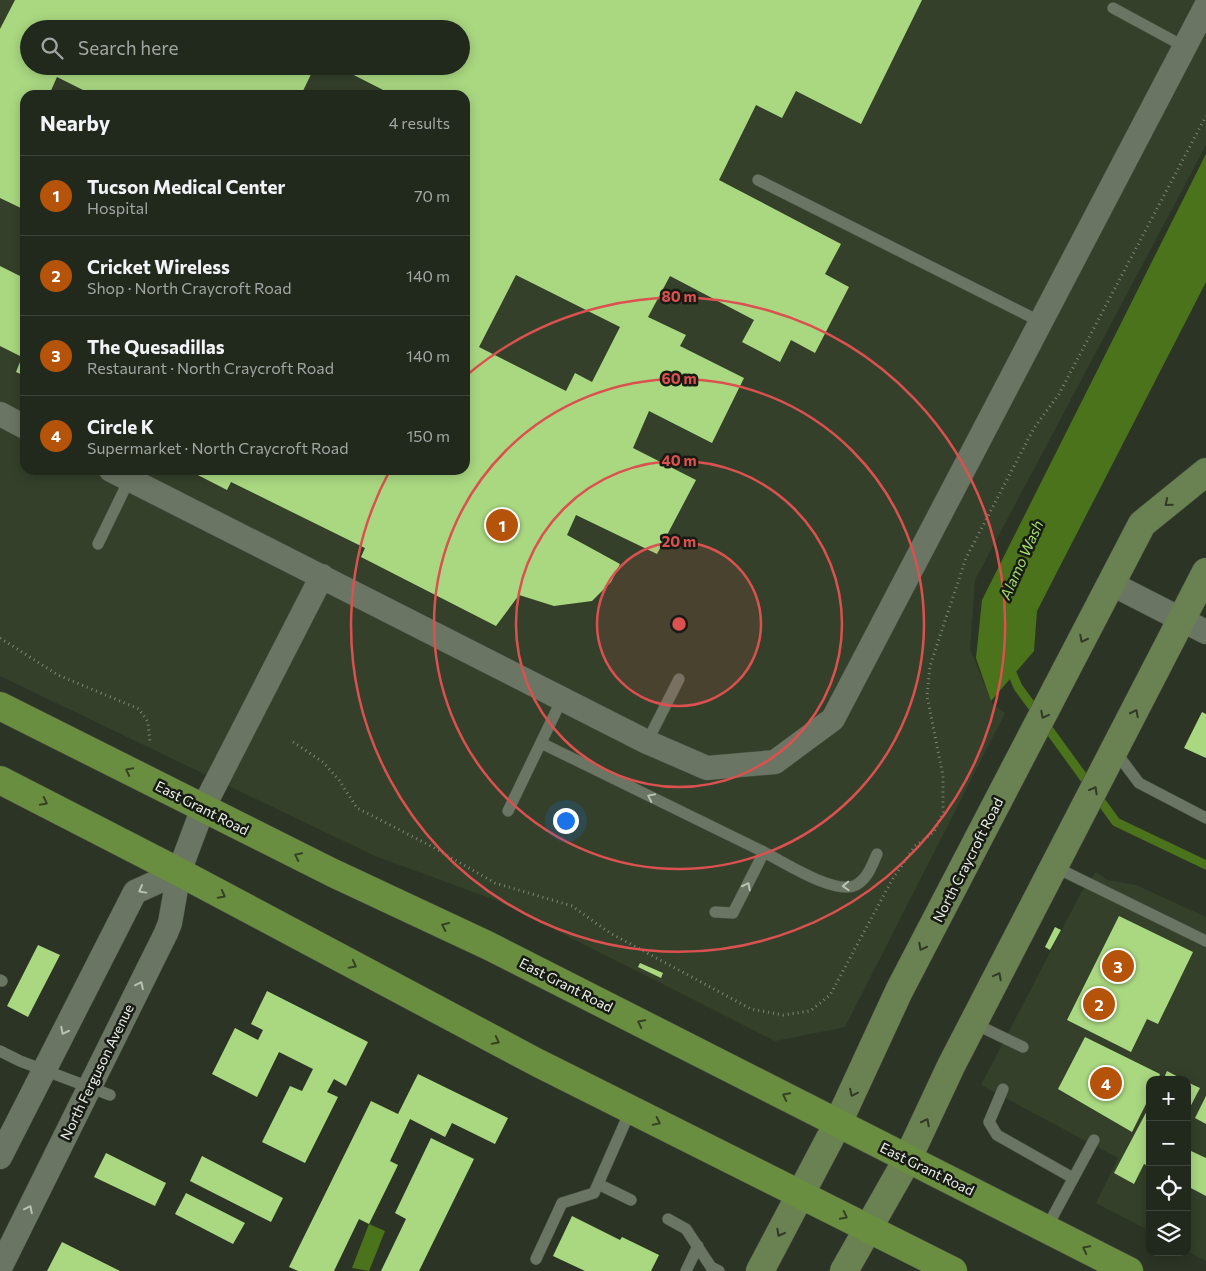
<!DOCTYPE html>
<meta charset="utf-8">
<style>
body{margin:0;font-family:Commissioner,sans-serif;background:#2d3429;color:#f1f3f6}
.controls{position:absolute;right:15px;bottom:15px;display:grid;overflow:hidden;border-radius:10px;box-shadow:0 2px 12px #0003}
.controls button{width:45px;height:45px;display:grid;place-items:center;padding:0;border:0;border-bottom:1px solid #3e443b;background:#21281c;color:#f1f3f6;font:25px sans-serif}
.you{position:absolute;left:565px;top:820px;width:18px;height:18px;margin:-12px;border:4px solid #fff;border-radius:50%;background:#1a73e8;box-shadow:0 0 0 8px #1a73e833}
.badge{display:grid;place-items:center;width:32px;height:32px;border-radius:50%;background:#b45309;color:#fff;font-size:16px;font-weight:700}
.pin{position:absolute;translate:-50% -50%;border:2px solid #fff;box-shadow:0 1px 5px #0006}
.list{margin:0;padding:0;list-style:none}
h2{display:flex;justify-content:space-between;align-items:center;height:65px;margin:0;padding:0 20px;font-size:21px}
h2 small{font-size:16px;font-weight:400;color:#a2a6a3}
.list li{display:grid;grid-template-columns:32px 1fr auto;gap:15px;align-items:center;box-sizing:border-box;height:80px;padding:0 20px;border-top:1px solid #3e443b}
.list b{display:block;font-size:19px;white-space:nowrap}
.list p{margin:0;font-size:16px;white-space:nowrap;color:#a2a6a3}
.list em{font-size:16px;font-style:normal;color:#a2a6a3}
.icon{flex:none;width:28px;height:28px;fill:none;stroke:currentColor;stroke-width:2;stroke-linecap:round;stroke-linejoin:round}
.map{position:relative;flex:none;width:1206px;height:1271px;overflow:hidden}
.search{position:absolute;background:#21281c;box-shadow:0 2px 12px #0003;left:20px;top:20px;width:450px;height:55px;display:flex;align-items:center;gap:12px;box-sizing:border-box;padding:0 18px;border-radius:28px;color:#a2a6a3;font-size:19px}
.panel{position:absolute;background:#21281c;box-shadow:0 2px 12px #0003;left:20px;top:90px;width:450px;height:385px;border-radius:15px}
.map>svg:first-child{display:block}
.built{fill:#34402a;fill-rule:evenodd}
.water{fill:#4b731b}
.lines{fill:none;stroke-linecap:round;stroke-linejoin:round}
.stream{stroke:#4b731b;stroke-width:9}
.building{fill:#aad881;fill-rule:evenodd}
.service-casing{stroke:#485043;stroke-width:12}
.minor-casing{stroke:#485043;stroke-width:25}
.secondary-casing{stroke:#485043;stroke-width:29}
.primary-casing{stroke:#485043;stroke-width:29}
.path{stroke:#7d8577;stroke-width:3;stroke-dasharray:1 4;stroke-linecap:butt}
.service{stroke:#6b7563;stroke-width:11}
.minor{stroke:#6b7563;stroke-width:24}
.secondary{stroke:#6a8151;stroke-width:28}
.primary{stroke:#6a8e40;stroke-width:28}
.oneway{stroke:#303a26}
.oneway2{stroke:#344323}
.oneway3{stroke:#b9c1b3}
.ring{fill:none;stroke:#db514f;stroke-width:2.5}
.labels{text-anchor:middle;stroke-width:5;stroke-linejoin:round;paint-order:stroke}
.street-label{font-size:14px;fill:#edf3e9;stroke:#171b14}
.water-label{font-size:15px;font-style:italic;fill:#a5de6e;stroke:#171b14}
.centre{fill:#db514f;stroke:#171b14;stroke-width:2.5}
.ring-label{font-size:15px;text-anchor:middle;font-weight:bold;fill:#db514f;stroke:#171b14;stroke-width:5;stroke-linejoin:round;paint-order:stroke}
</style>
<div class="map">
<svg width="1206" height="1271" viewBox="0 0 1206 1271">
<rect width="100%" height="100%" fill="#2c3525"/>
<!-- built -->
<path class="built" d="M0 0H1206V145L975 580 970 649 992 703 1005 713 845 1027 775 1041 498 901 375 856 0 676ZM29 29H461V66H29ZM25 95H465V470H25Z
M1096 872 1107 880 1136 885 1206 917V1261L1187 1251V1080H1150V1231L1096 1203 1118 1158 981 1085 1082 891Z"/>
<!-- water -->
<path class="water" d="M1206 154V282L1037 611 1034 651 991 701 976 658 982 600Z
M369 1224 385 1231 369 1271 352 1268Z"/>
<g class="lines">
<!-- stream -->
<path class="stream" d="M1009 666 1018 687 1116 822 1206 865"/>
</g>
<!-- building -->
<path class="building" d="M15 0H922L861 124 796 91 782 118 756 105 719 180 841 244 825 274 849 287 815 353 791 340 780 362 742 342 754 320 670 276 648 317 686 335 680 346 744 378 712 443 649 411 633 448 696 480 657 554 576 515 567 535 620 564 611 582 592 601 554 606 519 595 496 626 361 557 365 548 231 482 227 490 188 470H465V95H393L336 66H461V29H29V66H315L301 95H93L57 77 49 95H25V210L0 198V29ZM516 275 620 327 592 382 575 373 566 391 479 347Z
M0 266 24 278 25 275V376L16 372 22 357 0 346Z
M1202 712 1206 714V758L1184 748Z
M1119 916 1193 952 1158 1024 1147 1019 1131 1052 1067 1020Z
M1055 927 1061 930 1050 950 1045 947Z
M38 945 60 955 28 1017 7 1006Z
M640 963 663 973 661 978 638 967Z
M267 991 368 1042 346 1086 334 1079 327 1092 338 1097 305 1163 262 1142 290 1086 302 1091 313 1069 279 1052 257 1097 212 1074 235 1028 258 1040 263 1030 251 1024Z
M1085 1037 1160 1074 1158 1080H1150V1096L1132 1132 1058 1089Z
M1167 1071 1184 1080H1163Z
M418 1074 508 1118 495 1144 452 1123 445 1137 410 1119 390 1161 398 1165 369 1224 359 1219 334 1271H298L289 1267 371 1101 398 1114Z
M1187 1082 1200 1088 1187 1113Z
M1206 1096V1124L1195 1118Z
M1150 1105V1167L1144 1164 1134 1184 1114 1173Z
M431 1138 474 1159 419 1271H381L406 1219 395 1213Z
M1191 1151 1206 1158V1196L1187 1186V1159Z
M106 1153 166 1183 155 1206 94 1177Z
M202 1156 283 1198 271 1222 190 1181Z
M186 1193 245 1223 233 1244 175 1214Z
M572 1216 620 1240 622 1237 659 1255 651 1271H585L553 1256Z
M62 1242 120 1271H47Z"/>
<g class="lines">
<!-- service casing -->
<g class="service-casing">
<path id="service" d="M1113 8 1185 47
M758 180 1041 322
M98 544 130 478
M647 742 679 679
M541 743 764 852 733 913 715 912
M1115 751 1139 783 1206 818
M508 811 562 699
M764 852C783 862 836 896 856 885 868 878 872 865 877 854
M1055 867 1206 941
M0 980 2 981
M973 1023 1023 1047
M0 1051 20 1061 110 1095
M1003 1089 989 1122 997 1135 1073 1178
M598 1184 631 1200
M668 1219 686 1229 711 1267 719 1271
M1046 1229 1094 1140
M536 1259 562 1203 594 1193 631 1109
M686 1271 698 1246"/>
</g>
<!-- minor casing -->
<g class="minor-casing">
<path id="minor" d="M0 414 25 427
M111 470 647 742 707 768 775 762 833 719 1206 6
M1112 584 1206 632
M179 872 203 808 322 576
M0 1157 135 892 179 872 170 923 166 933 0 1268"/>
</g>
<!-- secondary casing -->
<g class="secondary-casing">
<path id="secondary" d="M760 1271 838 1123 899 991 1142 524 1206 472
M844 1271 907 1160 951 1066 1206 572"/>
</g>
<!-- primary casing -->
<g class="primary-casing">
<path id="primary" d="M0 706 333 873 489 946 1129 1271
M0 780 179 872 536 1062 953 1271"/>
</g>
<!-- path -->
<path class="path" d="M0 638 58 675 139 709 148 722 150 743
M293 742 323 762 339 780 357 808 431 846 495 883 572 906 610 933 751 1009 783 1015 810 1011 830 995 892 880 915 846 934 832 943 812V776L927 696 930 666 966 558 1034 428 1059 394 1206 116"/>
<!-- service -->
<use href="#service" class="service"/>
<!-- minor -->
<use href="#minor" class="minor"/>
<!-- secondary -->
<use href="#secondary" class="secondary"/>
<!-- primary -->
<use href="#primary" class="primary"/>
</g>
<!-- one-way arrows -->
<defs><path id="oneway-chevron" d="M-2-3.5L2.5 0L-2 3.5" fill="none" stroke-width="1.6" stroke-linecap="round" stroke-linejoin="round" transform="scale(1.25)"/></defs>
<g class="oneway">
<use href="#oneway-chevron" transform="translate(1168 503) rotate(141)"/>
<use href="#oneway-chevron" transform="translate(1083 639) rotate(117)"/>
<use href="#oneway-chevron" transform="translate(1135 713) rotate(-63)"/>
<use href="#oneway-chevron" transform="translate(1044 715) rotate(118)"/>
<use href="#oneway-chevron" transform="translate(1094 790) rotate(-61)"/>
<use href="#oneway-chevron" transform="translate(922 947) rotate(117)"/>
<use href="#oneway-chevron" transform="translate(998 976) rotate(-62)"/>
<use href="#oneway-chevron" transform="translate(853 1093) rotate(116)"/>
<use href="#oneway-chevron" transform="translate(926 1122) rotate(-63)"/>
<use href="#oneway-chevron" transform="translate(780 1233) rotate(118)"/>
</g>
<g class="oneway2">
<use href="#oneway-chevron" transform="translate(129 771) rotate(-153)"/>
<use href="#oneway-chevron" transform="translate(44 802) rotate(27)"/>
<use href="#oneway-chevron" transform="translate(298 856) rotate(-154)"/>
<use href="#oneway-chevron" transform="translate(222 895) rotate(28)"/>
<use href="#oneway-chevron" transform="translate(445 926) rotate(-155)"/>
<use href="#oneway-chevron" transform="translate(353 965) rotate(28)"/>
<use href="#oneway-chevron" transform="translate(641 1023) rotate(-153)"/>
<use href="#oneway-chevron" transform="translate(496 1041) rotate(27)"/>
<use href="#oneway-chevron" transform="translate(786 1096) rotate(-153)"/>
<use href="#oneway-chevron" transform="translate(657 1122) rotate(26)"/>
<use href="#oneway-chevron" transform="translate(844 1216) rotate(27)"/>
<use href="#oneway-chevron" transform="translate(1086 1249) rotate(-153)"/>
</g>
<g class="oneway3">
<use href="#oneway-chevron" transform="translate(651 797) rotate(-154)"/>
<use href="#oneway-chevron" transform="translate(747 886) rotate(-63)"/>
<use href="#oneway-chevron" transform="translate(846 886) rotate(178)"/>
<use href="#oneway-chevron" transform="translate(142 890) rotate(151)"/>
<use href="#oneway-chevron" transform="translate(140 985) rotate(-64)"/>
<use href="#oneway-chevron" transform="translate(64 1031) rotate(117)"/>
<use href="#oneway-chevron" transform="translate(29 1209) rotate(-64)"/>
</g>
<!-- distance rings -->
<circle cx="679" cy="624" r="82" fill="#db514f" fill-opacity=".12"/>
<g class="ring">
<circle cx="679" cy="624" r="82"/>
<circle cx="679" cy="624" r="163"/>
<circle cx="679" cy="624" r="245"/>
<path d="M467 375A327 327 0 1 1 390 470"/>
</g>
<g class="labels">
<!-- street labels -->
<g class="street-label">
<text transform="translate(202 808) rotate(27)" y="5">East Grant Road</text>
<text transform="translate(968 860) rotate(-63)" y="5">North Craycroft Road</text>
<text transform="translate(566 985) rotate(27)" y="5">East Grant Road</text>
<text transform="translate(97 1072) rotate(-64)" y="5">North Ferguson Avenue</text>
<text transform="translate(927 1169) rotate(26)" y="5">East Grant Road</text>
</g>
<!-- water labels -->
<g class="water-label">
<text transform="translate(1022 560) rotate(-66)" y="5">Alamo Wash</text>
</g>
</g>
<circle cx="679" cy="624" r="8" class="centre"/>
<g class="ring-label">
<text x="679" y="302">80 m</text>
<text x="679" y="384">60 m</text>
<text x="679" y="466">40 m</text>
<text x="679" y="547">20 m</text>
</g>
</svg>
<div class="controls">
<button>+</button>
<button>−</button>
<button><svg class="icon" aria-label="locate" viewBox="0 0 24 24"><circle cx="12" cy="12" r="6"/><path d="M12 2v4M12 18v4M2 12h4M18 12h4"/></svg></button>
<button><svg class="icon" aria-label="layers" viewBox="0 0 24 24"><path d="M12 4l9 5-9 5-9-5zM3 14l9 5 9-5"/></svg></button>
</div>
<div class="you"></div>
<div class="pin badge" style="left:502px;top:525px">1</div>
<div class="pin badge" style="left:1099px;top:1004px">2</div>
<div class="pin badge" style="left:1118px;top:966px">3</div>
<div class="pin badge" style="left:1106px;top:1083px">4</div>
<div class="search"><svg class="icon" aria-label="search" viewBox="0 0 24 24"><circle cx="10" cy="10" r="6"/><path d="M15 15l6 6"/></svg>Search here</div>
<section class="panel">
<h2>Nearby<small>4 results</small></h2>
<ul class="list">
<li><span class="badge">1</span><div><b>Tucson Medical Center</b><p>Hospital</p></div><em>70 m</em></li>
<li><span class="badge">2</span><div><b>Cricket Wireless</b><p>Shop · North Craycroft Road</p></div><em>140 m</em></li>
<li><span class="badge">3</span><div><b>The Quesadillas</b><p>Restaurant · North Craycroft Road</p></div><em>140 m</em></li>
<li><span class="badge">4</span><div><b>Circle K</b><p>Supermarket · North Craycroft Road</p></div><em>150 m</em></li>
</ul>
</section>
</div>
